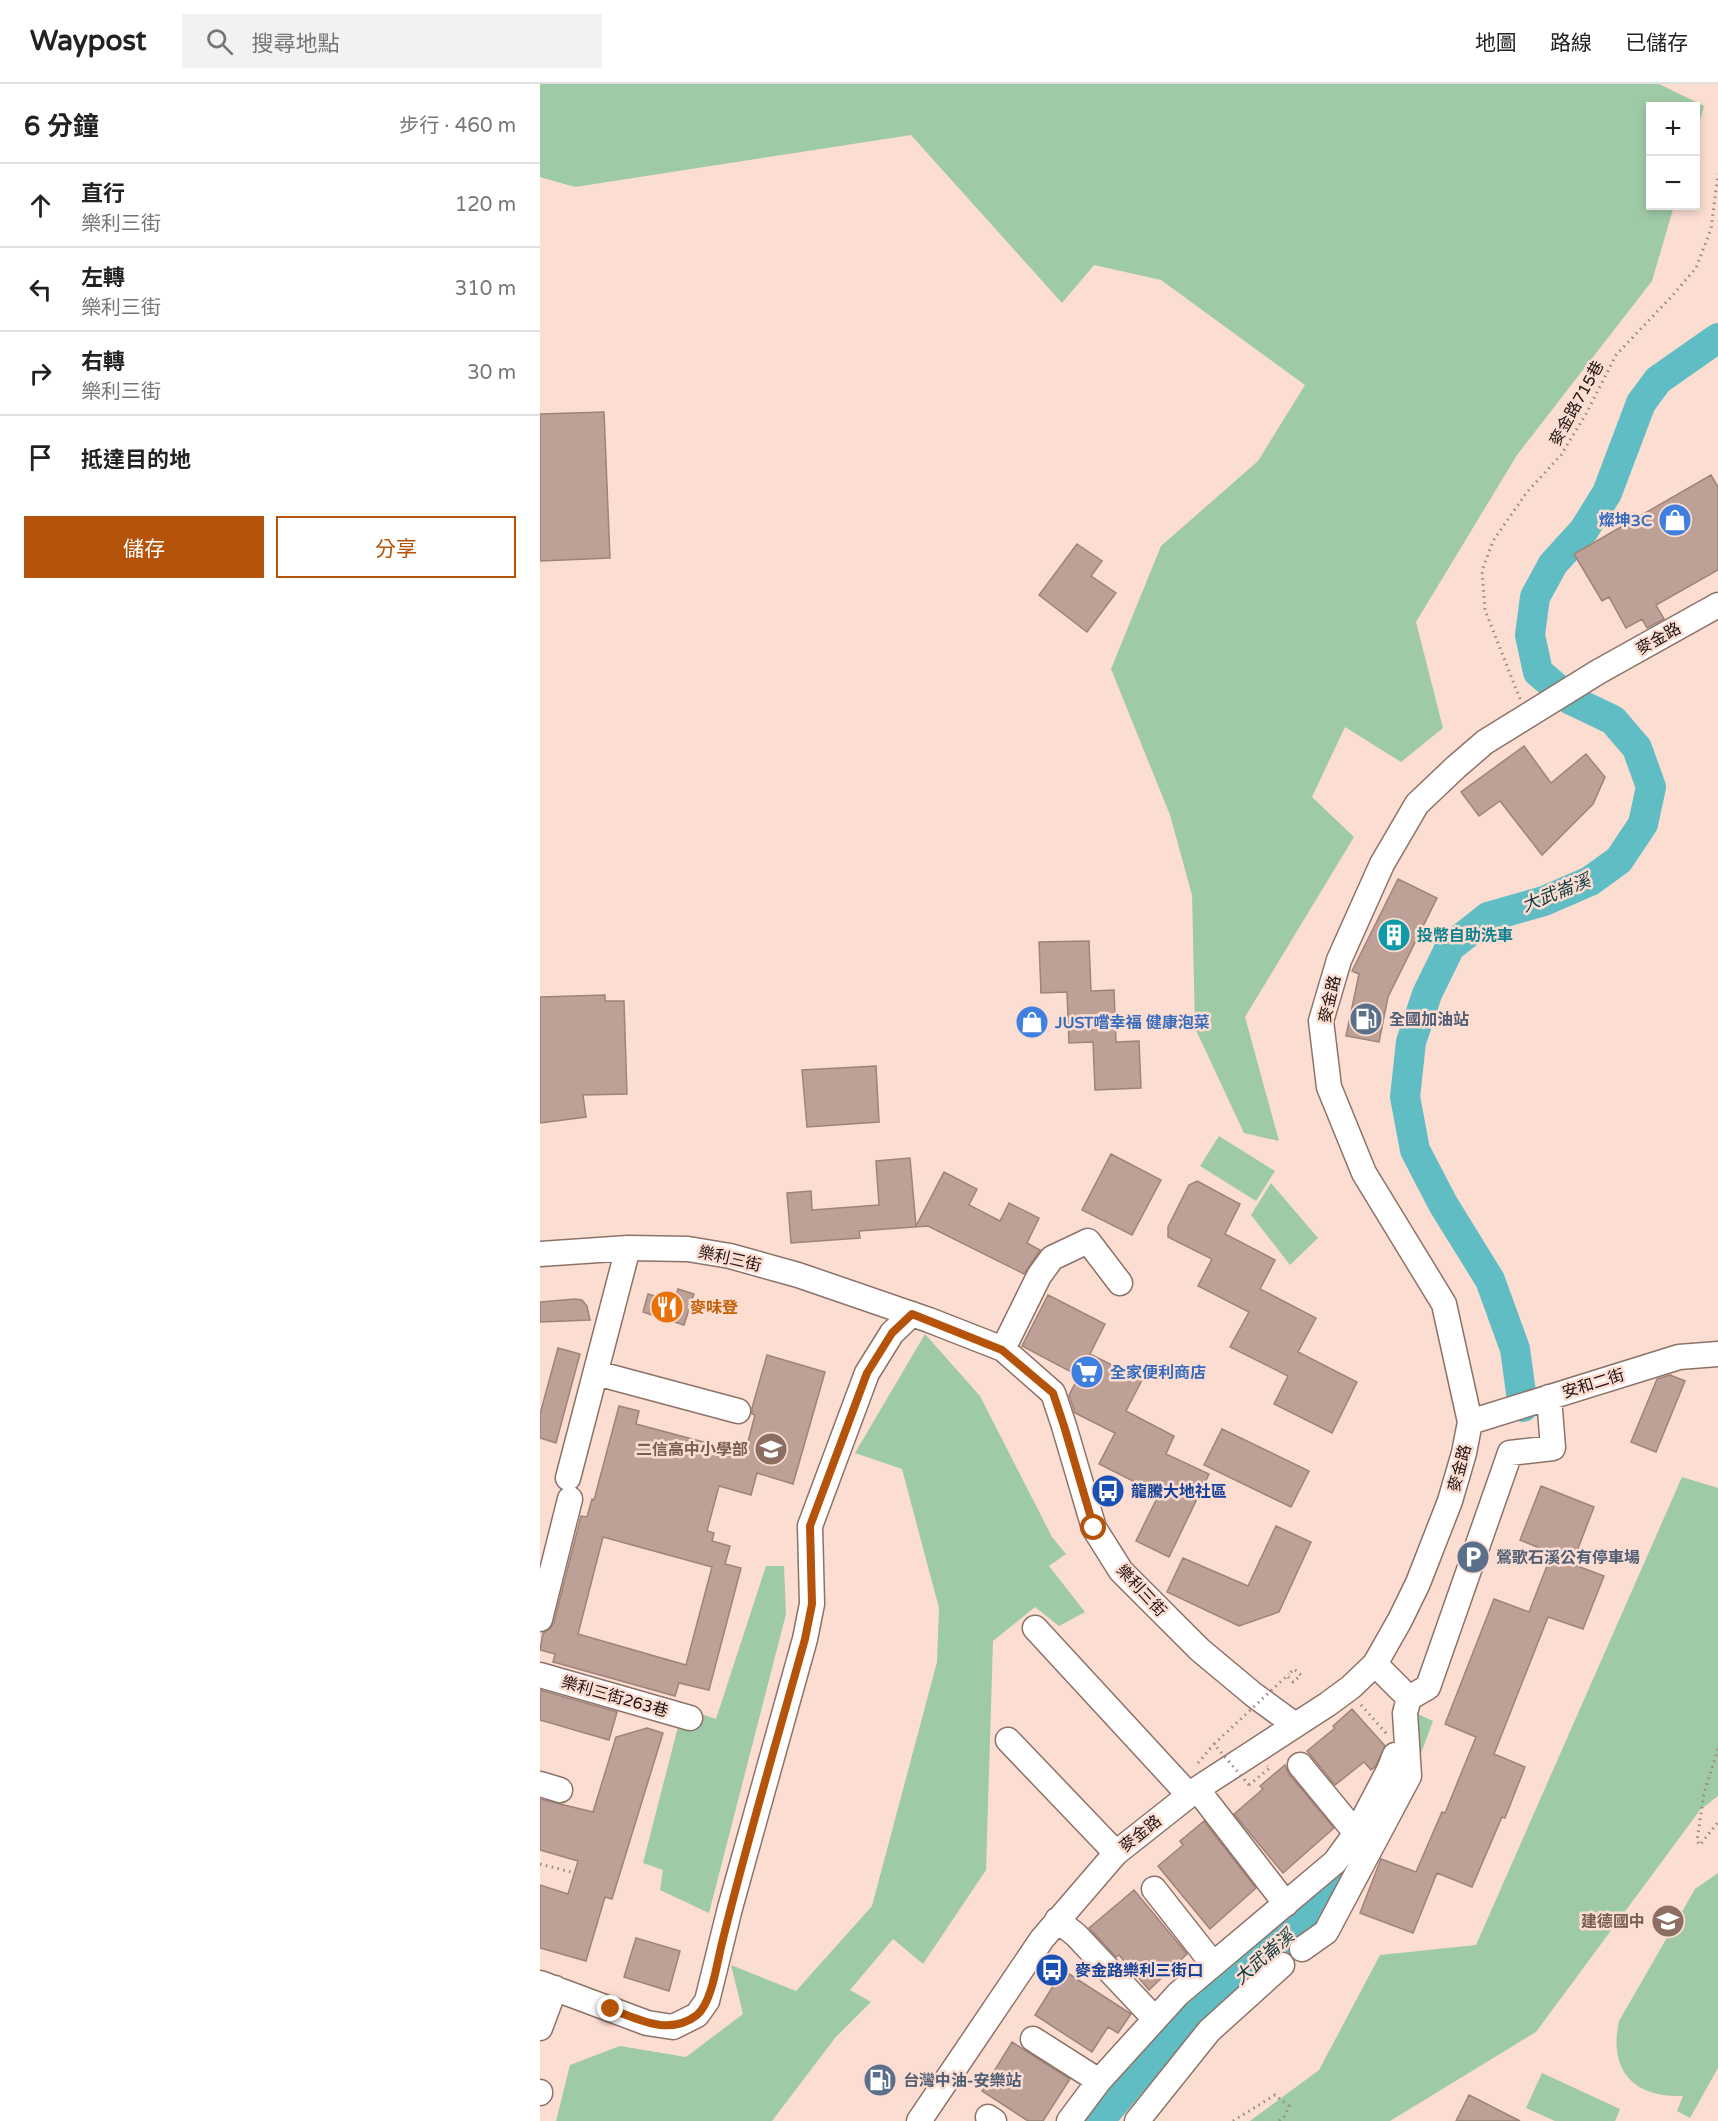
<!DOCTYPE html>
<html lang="zh-TW">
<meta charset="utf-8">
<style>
body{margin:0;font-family:"Varela Round","Noto Sans TC",sans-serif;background:#f2f2f2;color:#222}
.controls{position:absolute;right:18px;top:18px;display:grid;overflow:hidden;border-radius:0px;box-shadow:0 3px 9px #0003}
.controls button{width:54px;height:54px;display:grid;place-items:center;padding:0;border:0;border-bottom:2px solid #e0e0e0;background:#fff;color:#222;font:30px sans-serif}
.stop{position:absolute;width:18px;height:18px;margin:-14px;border:4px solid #b45309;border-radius:50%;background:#fff}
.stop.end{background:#b45309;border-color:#fff;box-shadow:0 2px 6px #0008}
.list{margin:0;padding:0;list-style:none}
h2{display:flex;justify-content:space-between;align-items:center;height:78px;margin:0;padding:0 24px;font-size:26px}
h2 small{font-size:20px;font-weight:400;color:#767676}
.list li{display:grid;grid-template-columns:39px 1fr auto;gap:18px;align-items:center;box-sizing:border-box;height:84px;padding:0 24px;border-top:2px solid #e0e0e0}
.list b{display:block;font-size:22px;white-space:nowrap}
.list p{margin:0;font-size:20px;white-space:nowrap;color:#767676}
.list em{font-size:20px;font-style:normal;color:#767676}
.actions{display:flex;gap:12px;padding:18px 24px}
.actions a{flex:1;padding:14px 0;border:2px solid #b45309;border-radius:0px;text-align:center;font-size:21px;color:#b45309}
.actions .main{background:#b45309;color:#fff}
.icon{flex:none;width:33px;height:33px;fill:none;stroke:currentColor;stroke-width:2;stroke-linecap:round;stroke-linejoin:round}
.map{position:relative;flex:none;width:1178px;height:2037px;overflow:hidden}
header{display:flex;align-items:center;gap:36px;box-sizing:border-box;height:84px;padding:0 30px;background:#fff;border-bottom:2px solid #e0e0e0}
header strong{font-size:28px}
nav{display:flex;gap:33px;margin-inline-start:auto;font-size:21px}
.search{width:420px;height:54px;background:#f2f2f2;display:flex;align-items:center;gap:15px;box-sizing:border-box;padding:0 21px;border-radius:0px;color:#767676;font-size:22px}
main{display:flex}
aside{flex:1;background:#fff}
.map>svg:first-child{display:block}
.green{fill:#9fcaa7}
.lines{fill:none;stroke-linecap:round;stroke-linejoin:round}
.river{stroke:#60bdc4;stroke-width:30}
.building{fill:#bda197;stroke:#9f8379;stroke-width:1.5;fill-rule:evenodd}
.minor-casing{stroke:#8d7268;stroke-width:27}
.path{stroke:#9c867e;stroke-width:3;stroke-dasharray:1.5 4.5;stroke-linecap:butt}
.minor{stroke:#fff;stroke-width:24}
.path-bridge{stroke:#9c867e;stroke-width:3;stroke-dasharray:1.5 4.5;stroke-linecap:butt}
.route{stroke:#b45309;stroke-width:8}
.labels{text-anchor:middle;stroke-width:5;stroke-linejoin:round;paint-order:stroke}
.street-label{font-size:16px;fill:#1c120e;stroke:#fcddd2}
.shop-label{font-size:16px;font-weight:bold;fill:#366cbe;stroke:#fcddd2;text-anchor:start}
.culture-label{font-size:16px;font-weight:bold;fill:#0d838f;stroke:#fcddd2;text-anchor:start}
.service-label{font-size:16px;font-weight:bold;fill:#4e5e75;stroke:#fcddd2;text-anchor:start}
.food-label{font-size:16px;font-weight:bold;fill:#c56008;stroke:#fcddd2;text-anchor:start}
.education-label{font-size:16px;font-weight:bold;fill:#785e54;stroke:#fcddd2;text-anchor:end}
.transit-label{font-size:16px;font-weight:bold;fill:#164399;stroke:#fcddd2;text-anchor:start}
.water-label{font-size:18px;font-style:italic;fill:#0e3b3f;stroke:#fcddd2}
</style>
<header>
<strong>Waypost</strong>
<div class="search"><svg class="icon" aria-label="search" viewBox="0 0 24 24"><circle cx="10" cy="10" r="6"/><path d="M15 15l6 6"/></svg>搜尋地點</div>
<nav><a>地圖</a><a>路線</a><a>已儲存</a></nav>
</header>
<main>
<aside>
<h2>6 分鐘<small>步行 · 460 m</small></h2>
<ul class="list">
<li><svg class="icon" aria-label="ahead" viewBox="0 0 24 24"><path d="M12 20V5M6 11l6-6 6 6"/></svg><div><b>直行</b><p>樂利三街</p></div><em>120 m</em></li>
<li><svg class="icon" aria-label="left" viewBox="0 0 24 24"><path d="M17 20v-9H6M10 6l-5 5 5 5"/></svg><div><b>左轉</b><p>樂利三街</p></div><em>310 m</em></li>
<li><svg class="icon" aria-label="right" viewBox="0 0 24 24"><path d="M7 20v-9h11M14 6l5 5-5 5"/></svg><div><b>右轉</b><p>樂利三街</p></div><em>30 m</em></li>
<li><svg class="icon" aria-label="arrive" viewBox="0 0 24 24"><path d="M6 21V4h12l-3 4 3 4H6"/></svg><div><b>抵達目的地</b></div></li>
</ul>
<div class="actions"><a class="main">儲存</a><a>分享</a></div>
</aside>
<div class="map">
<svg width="1178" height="2037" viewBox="0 0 1178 2037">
<rect width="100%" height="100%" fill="#fcddd2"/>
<!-- green -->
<path class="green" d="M0 0H1119L1164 22 1156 50V22H1110V122H1134L1112 197 977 371 876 538 903 644 861 678 805 643 772 713 814 753 705 933 739 1057 704 1049 655 944 652 811 630 731 571 585 621 462 718 377 765 301 621 196 554 181 522 219 371 51 35 103 0 93Z
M679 1052 735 1087 716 1117 660 1082Z
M731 1099 778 1154 750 1181 711 1131Z
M385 1250 440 1312 512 1453 526 1470 509 1482 545 1528 519 1542 495 1523 453 1557 446 1786 383 1880 353 1855 310 1906 331 1918 295 1954 232 2037H16L30 1981 80 1962 146 1973 203 1930 191 1881 256 1907 332 1822 397 1578 399 1524 362 1385 315 1369Z
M1142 1393 1178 1404V1712L1160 1726 996 1948 850 2037H710L779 1986 840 1871 936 1861Z
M226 1482H244L246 1530 169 1829 120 1806 123 1786 103 1779 141 1631 152 1627 176 1635Z
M869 1626 893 1637 876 1683Z
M1178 1789V1984L1150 2034 1137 2027 1143 2012C1094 2014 1068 1987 1079 1937L1155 1805Z
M1002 1989 1080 2025 1075 2037H1015L986 2024Z"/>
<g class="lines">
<!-- river -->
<path class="river" d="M983 1323 975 1265 950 1196 903 1120 875 1066 865 1013 871 958 887 910 910 863 948 833 1004 817 1050 797 1079 776 1103 740 1111 703 1097 664 1073 636 1031 616 998 588 990 551 995 513 1013 480 1044 446 1067 409 1101 319 1118 296 1178 254
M559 2037 621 1963 775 1827 824 1755"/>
</g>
<!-- building -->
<path class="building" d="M64 328 70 474 0 477V330Z
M1171 391 1178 403V486L1116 521 1124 535 1107 544 1102 535 1086 544 1069 513 1062 517 1034 470Z
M537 460 562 477 551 492 576 509 547 548 499 511Z
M984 662 1011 699 1046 670 1065 693 1053 720 1002 771 960 717 939 732 921 708Z
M858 795 897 814 848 913 839 958 806 952 819 890 812 887Z
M549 857 551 907 574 906 576 958 599 957 601 1004 555 1006 553 958 529 959 527 908 501 909 499 858Z
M65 911V917H84L87 1010 43 1011 46 1033 0 1039V913Z
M336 982 339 1038 267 1043 262 986Z
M571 1070 621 1096 592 1151 542 1126Z
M370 1074 376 1142 404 1088 437 1105 429 1121 460 1137 469 1119 499 1134 487 1159 500 1166 484 1190 388 1142 319 1147 320 1154 251 1159 247 1109 271 1107 272 1126 339 1121 336 1077Z
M657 1097 700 1120 685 1150 735 1176 720 1205 776 1234 758 1268 817 1298 792 1349 734 1320 748 1292 690 1263 709 1228 658 1202 672 1175 628 1153V1143L649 1101Z
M138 1205 154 1210 144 1241 103 1228 108 1210 134 1218Z
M508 1211 565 1240 550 1270 602 1296 586 1327 634 1352 626 1370 669 1390 629 1473 596 1457 619 1410 559 1380 575 1349 535 1329 529 1311 539 1292 482 1262Z
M35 1215 42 1216 47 1222 50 1236 0 1238V1218Z
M18 1264 40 1270 16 1359 0 1354V1330Z
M227 1271 285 1288 253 1400 217 1389 211 1411 179 1402 167 1447 174 1449 172 1457 190 1462 185 1480 201 1484 169 1606 139 1599 135 1612 13 1578 15 1570 0 1566 3 1549 10 1545 14 1538 41 1432 47 1433 52 1415 54 1416 79 1322 99 1327 96 1340 205 1369 215 1331 212 1330V1324ZM63 1453 172 1483 146 1581 38 1550Z
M1130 1291 1145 1297 1116 1368 1091 1358 1117 1295Z
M682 1345 769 1387 751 1423 664 1381Z
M1001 1402 1054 1423 1032 1480 1064 1492 1043 1545 1008 1533 954 1670 985 1683 965 1734 962 1733 932 1803 897 1789 873 1849 820 1829 841 1775 876 1788 902 1728 905 1729 936 1653 905 1640 954 1515 989 1528 1012 1469 980 1456Z
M736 1442 771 1458 739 1528 699 1542 627 1508 643 1474 708 1502Z
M0 1606 77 1628 69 1656 0 1636Z
M812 1625 845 1662 835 1683 831 1686 824 1678 795 1701 767 1667 795 1644 793 1642Z
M107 1644 123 1649 72 1815 65 1813 46 1877 0 1864V1801L28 1810 38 1777 0 1766V1715L53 1728 76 1653Z
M745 1681 749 1690 794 1744 743 1789 694 1730 723 1705 720 1702Z
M664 1737 716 1804 670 1845 618 1782 643 1761 640 1757Z
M594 1806 647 1870 609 1906 579 1871 576 1873 549 1844Z
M96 1854 140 1867 129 1907 84 1893Z
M523 1886 591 1930 578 1949 568 1943 552 1968 495 1931Z
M472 1958 530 1995 503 2037H488L442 2007Z
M929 2011 980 2037H916Z"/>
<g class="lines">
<!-- minor casing -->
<g class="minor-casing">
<path id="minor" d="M0 1170 88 1164 148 1165 190 1172 258 1191 389 1236 463 1265 513 1309 524 1342 554 1444 581 1487 660 1566 714 1611 755 1641
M463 1265 499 1192 512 1174 548 1157 580 1199
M56 1289 198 1327
M930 1338 1139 1273 1178 1270
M28 1394 88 1164
M0 1535 30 1415
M495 1544 649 1711
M835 1580 869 1614 888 1603 970 1369 1013 1364 1009 1313
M0 1591 150 1634
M468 1656 576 1769
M760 1681 816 1749
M0 1700 20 1706
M657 1705 746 1820
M614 1805 673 1880
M517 1836 536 1851 615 1935
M762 1865 786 1848 869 1692 865 1629 869 1614
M0 1899 107 1939 133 1943 157 1931 167 1917 190 1824 265 1555 272 1520 270 1442 327 1289 352 1249 372 1230
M0 1944 15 1904
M493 1955 559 1997
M0 2008V2009
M448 2033 454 2037
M379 2037 502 1855 576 1769 657 1705 788 1620 811 1603 835 1580 860 1536 878 1499 910 1417 924 1369 930 1338 904 1220 824 1089 789 1003 781 937 799 876 842 780 877 720 916 683 945 658 1058 588 1178 521
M529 2037 559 1997 638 1910 795 1778 816 1749 849 1686 855 1671
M597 2037 669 1947 742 1881"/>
</g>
<!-- path -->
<path class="path" d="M980 615 945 526 942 487 953 457 987 408 1021 371 1046 330 1076 271 1132 212 1156 184 1171 145 1178 90
M748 1593 753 1598 761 1591 754 1585 749 1590
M821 1621 846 1649
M1178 1665 1164 1709 1157 1757 1160 1761 1178 1738
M658 1679 674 1660
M709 1701 730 1684 727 1682
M0 1780 31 1788
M693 2037 735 2011 749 2022 744 2033 739 2037"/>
<!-- minor -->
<use href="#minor" class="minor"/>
<!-- path-bridge -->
<path class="path-bridge" d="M709 1701 674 1660 749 1590"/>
</g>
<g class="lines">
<!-- route -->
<path class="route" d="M71 1925C99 1936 130 1952 157 1931 172 1919 177 1878 182 1859 207 1757 237 1656 265 1555L272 1520 270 1442 327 1289 352 1249 372 1230 462 1266 513 1309 524 1342 554 1444"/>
</g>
<!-- icons -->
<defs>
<g id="shop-disc" transform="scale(1.725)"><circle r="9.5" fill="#3f7fe0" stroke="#fcddd2"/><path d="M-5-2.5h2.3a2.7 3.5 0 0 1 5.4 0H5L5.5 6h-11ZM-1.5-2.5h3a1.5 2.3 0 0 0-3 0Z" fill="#fff"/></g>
<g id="building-disc" transform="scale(1.725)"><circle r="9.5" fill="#0f9aa8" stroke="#fcddd2"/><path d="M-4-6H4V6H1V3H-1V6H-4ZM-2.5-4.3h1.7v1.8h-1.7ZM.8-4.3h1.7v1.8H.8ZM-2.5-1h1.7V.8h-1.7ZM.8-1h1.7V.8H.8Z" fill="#fff"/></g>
<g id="fuel-disc" transform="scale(1.725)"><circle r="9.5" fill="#5c6f8a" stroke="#fcddd2"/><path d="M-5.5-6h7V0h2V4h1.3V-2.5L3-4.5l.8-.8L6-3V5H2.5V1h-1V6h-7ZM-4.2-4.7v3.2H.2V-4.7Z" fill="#fff"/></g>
<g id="restaurant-disc" transform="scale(1.725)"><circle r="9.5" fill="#e8710a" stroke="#fcddd2"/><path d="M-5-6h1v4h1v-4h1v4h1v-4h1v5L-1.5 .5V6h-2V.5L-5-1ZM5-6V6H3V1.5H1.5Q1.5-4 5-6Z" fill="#fff"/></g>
<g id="supermarket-disc" transform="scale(1.725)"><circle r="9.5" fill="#3f7fe0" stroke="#fcddd2"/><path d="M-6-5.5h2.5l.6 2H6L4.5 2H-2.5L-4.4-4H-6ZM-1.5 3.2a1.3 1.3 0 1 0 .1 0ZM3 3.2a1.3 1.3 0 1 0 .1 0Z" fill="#fff"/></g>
<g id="school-disc" transform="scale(1.725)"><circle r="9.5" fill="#8d6e63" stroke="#fcddd2"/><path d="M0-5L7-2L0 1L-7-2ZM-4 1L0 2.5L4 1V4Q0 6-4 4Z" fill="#fff"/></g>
<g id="bus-disc" transform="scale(1.725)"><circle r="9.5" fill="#1a4fb4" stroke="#fcddd2"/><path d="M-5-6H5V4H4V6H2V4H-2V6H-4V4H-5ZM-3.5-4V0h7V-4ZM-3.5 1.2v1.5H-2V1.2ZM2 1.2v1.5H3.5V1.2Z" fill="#fff"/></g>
<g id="parking-disc" transform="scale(1.725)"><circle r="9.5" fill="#5c6f8a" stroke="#fcddd2"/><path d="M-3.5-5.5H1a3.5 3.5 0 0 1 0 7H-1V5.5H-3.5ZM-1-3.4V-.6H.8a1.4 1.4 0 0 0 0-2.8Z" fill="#fff"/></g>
</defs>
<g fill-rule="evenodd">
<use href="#shop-disc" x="1135" y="436"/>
<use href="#building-disc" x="854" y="851"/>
<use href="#fuel-disc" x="826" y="935"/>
<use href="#shop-disc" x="492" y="938"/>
<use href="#restaurant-disc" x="127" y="1223"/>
<use href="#supermarket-disc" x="547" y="1288"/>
<use href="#school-disc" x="231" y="1365"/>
<use href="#bus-disc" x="568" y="1407"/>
<use href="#parking-disc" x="933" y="1473"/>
<use href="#school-disc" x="1128" y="1837"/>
<use href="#bus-disc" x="512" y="1886"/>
<use href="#fuel-disc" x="340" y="1996"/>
</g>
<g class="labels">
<!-- street labels -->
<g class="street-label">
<text transform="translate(1036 319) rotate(-61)" y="6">麥金路715巷</text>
<text transform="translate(1118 554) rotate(-29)" y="6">麥金路</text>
<text transform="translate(789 915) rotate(-77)" y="6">麥金路</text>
<text transform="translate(190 1174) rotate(13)" y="6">樂利三街</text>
<text transform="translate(1053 1299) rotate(-17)" y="6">安和二街</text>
<text transform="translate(919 1384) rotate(-75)" y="6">麥金路</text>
<text transform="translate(602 1506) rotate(47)" y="6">樂利三街</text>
<text transform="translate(75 1612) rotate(16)" y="6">樂利三街263巷</text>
<text transform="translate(600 1749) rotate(-39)" y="6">麥金路</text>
</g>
<!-- shop labels -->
<g class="shop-label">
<text x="1112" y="442" text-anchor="end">燦坤3C</text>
<text x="515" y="944">JUST嚐幸福 健康泡菜</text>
<text x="570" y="1294">全家便利商店</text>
</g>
<!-- culture labels -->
<g class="culture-label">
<text x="877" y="857">投幣自助洗車</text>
</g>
<!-- service labels -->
<g class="service-label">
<text x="849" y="941">全國加油站</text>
<text x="956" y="1479">鶯歌石溪公有停車場</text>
<text x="363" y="2002">台灣中油-安樂站</text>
</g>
<!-- food labels -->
<g class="food-label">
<text x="150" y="1229">麥味登</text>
</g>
<!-- education labels -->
<g class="education-label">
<text x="208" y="1371">二信高中小學部</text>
<text x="1105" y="1843">建德國中</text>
</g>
<!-- transit labels -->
<g class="transit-label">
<text x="591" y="1413">龍騰大地社區</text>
<text x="535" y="1892">麥金路樂利三街口</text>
</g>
<!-- water labels -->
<g class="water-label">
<text transform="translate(1016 809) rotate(-22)" y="6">大武崙溪</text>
<text transform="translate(724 1873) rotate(-41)" y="6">大武崙溪</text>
</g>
</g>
</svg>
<div class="controls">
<button>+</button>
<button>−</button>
</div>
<div class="stop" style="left:554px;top:1444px"></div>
<div class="stop end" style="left:71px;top:1925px"></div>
</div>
</main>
